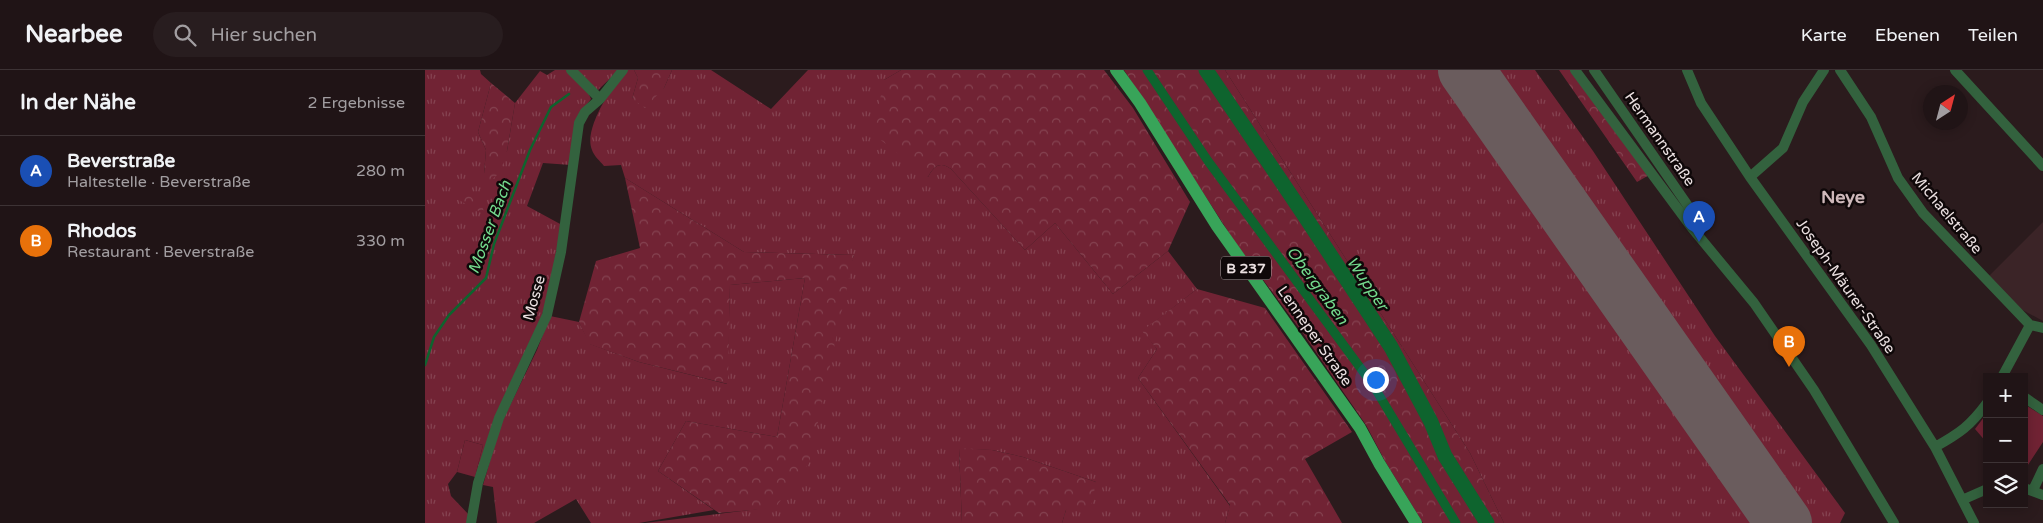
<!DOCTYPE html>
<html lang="de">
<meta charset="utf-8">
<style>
body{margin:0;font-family:"Varela Round",sans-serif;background:#281d1f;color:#f1f3f6}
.controls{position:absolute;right:15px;bottom:15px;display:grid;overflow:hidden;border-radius:0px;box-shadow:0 2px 12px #0003}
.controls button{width:45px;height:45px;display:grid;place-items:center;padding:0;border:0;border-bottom:1px solid #3d3335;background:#201416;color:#f1f3f6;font:25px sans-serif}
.compass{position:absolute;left:1498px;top:15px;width:45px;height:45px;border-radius:50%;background:#201416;box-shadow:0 2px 12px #0003;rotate:36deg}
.you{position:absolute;left:950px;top:309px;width:18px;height:18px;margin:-12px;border:4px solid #fff;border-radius:50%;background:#1a73e8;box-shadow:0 0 0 8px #1a73e833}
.badge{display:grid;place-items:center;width:32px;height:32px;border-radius:50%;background:#4dd676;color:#fff;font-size:16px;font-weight:700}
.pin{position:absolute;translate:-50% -41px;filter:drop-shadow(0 1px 2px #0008)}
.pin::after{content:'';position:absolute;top:26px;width:18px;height:15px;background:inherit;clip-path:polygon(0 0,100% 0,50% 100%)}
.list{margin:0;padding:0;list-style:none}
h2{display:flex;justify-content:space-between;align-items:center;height:65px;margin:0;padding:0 20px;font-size:21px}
h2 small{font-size:16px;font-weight:400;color:#a29ea1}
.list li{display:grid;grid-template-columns:32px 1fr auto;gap:15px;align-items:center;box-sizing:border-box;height:70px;padding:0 20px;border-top:1px solid #3d3335}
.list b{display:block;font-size:19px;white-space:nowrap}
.list p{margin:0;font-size:16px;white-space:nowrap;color:#a29ea1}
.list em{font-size:16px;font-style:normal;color:#a29ea1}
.icon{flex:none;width:28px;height:28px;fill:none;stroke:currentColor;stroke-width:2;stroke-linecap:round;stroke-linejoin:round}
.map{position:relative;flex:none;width:1618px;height:453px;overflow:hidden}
header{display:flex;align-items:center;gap:30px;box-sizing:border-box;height:70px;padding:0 25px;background:#201416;border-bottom:1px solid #3d3335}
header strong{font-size:24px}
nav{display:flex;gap:28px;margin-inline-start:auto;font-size:18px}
.search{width:350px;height:45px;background:#281d1f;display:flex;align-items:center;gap:12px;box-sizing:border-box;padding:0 18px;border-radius:28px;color:#a29ea1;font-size:19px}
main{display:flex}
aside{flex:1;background:#201416}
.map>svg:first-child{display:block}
.built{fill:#3b2427}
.grass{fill:url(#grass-tufts)}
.forest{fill:url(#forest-crowns)}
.pitch{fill:#712334}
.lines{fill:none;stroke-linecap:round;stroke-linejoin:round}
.stream{stroke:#0e642e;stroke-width:2.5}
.canal{stroke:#0e642e;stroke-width:9}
.river{stroke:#0e642e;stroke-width:15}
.runway{stroke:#6a5c5d;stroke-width:56}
.minor{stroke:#33623e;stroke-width:10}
.major{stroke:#38a459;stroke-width:12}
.labels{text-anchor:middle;stroke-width:5;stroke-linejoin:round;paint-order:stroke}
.shield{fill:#0f0809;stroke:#a99fa0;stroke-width:1}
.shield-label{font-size:14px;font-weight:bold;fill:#ebe0e1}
.street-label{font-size:15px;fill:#ebe0e1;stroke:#0f0809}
.water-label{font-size:16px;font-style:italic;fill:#74da8d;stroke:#0f0809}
.quarter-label{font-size:18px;font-weight:bold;fill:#ceb8ba;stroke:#0f0809}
</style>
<header>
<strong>Nearbee</strong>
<div class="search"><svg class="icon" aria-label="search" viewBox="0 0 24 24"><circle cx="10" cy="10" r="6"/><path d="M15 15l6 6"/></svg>Hier suchen</div>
<nav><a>Karte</a><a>Ebenen</a><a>Teilen</a></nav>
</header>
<main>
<aside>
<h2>In der Nähe<small>2 Ergebnisse</small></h2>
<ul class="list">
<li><span class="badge" style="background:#1a4fb4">A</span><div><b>Beverstraße</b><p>Haltestelle · Beverstraße</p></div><em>280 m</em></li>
<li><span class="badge" style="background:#e8710a">B</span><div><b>Rhodos</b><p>Restaurant · Beverstraße</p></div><em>330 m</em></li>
</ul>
</aside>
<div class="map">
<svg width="1618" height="453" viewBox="0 0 1618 453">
<defs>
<pattern id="grass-tufts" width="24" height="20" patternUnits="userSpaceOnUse" patternTransform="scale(1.25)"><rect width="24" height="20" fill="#712334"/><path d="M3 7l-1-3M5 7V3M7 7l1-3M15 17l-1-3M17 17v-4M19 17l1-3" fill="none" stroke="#854351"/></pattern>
<pattern id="forest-crowns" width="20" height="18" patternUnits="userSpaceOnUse" patternTransform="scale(1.25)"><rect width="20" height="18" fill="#712334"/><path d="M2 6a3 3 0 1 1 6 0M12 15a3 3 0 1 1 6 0" fill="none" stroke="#854351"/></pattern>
</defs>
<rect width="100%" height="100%" fill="#2b1b1d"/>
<!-- built -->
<path class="built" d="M1618 152V251L1592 237 1564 206Z"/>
<!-- grass -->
<path class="grass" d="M0 0H55L56 4 66 13 53 62 61 80 59 104 82 81 90 33 115 1 122 5 130 0H143L163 22 166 29 157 41 146 95 118 93 102 136 137 155 122 227 116 249 53 407H50L58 375 40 370 32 402 23 414 26 426 46 447V453H0Z
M151 0H194L173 20 167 17Z
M199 0H209L213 8 207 29 239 18 247 0H286L346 39 383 0H476L459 10 503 107C509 96 515 91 526 99L600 180 630 153 688 224 743 181 772 219 718 261 732 279 713 308 805 436 800 453H637L641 440 671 412 598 387 567 380 534 379 537 453H220L350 437 429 185 319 182 200 108 196 95 179 96C175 91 169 86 167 80 158 59 187 18 199 0Z
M800 0H1110L1168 81 1290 266 1420 443 1415 453H1079L1045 383Z
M380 208 352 367 261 351 233 401 289 440 214 453H166L151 429 109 453H72L68 417 58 415 75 356 112 280 125 246 154 252 165 274 214 292 302 314 305 215Z"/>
<!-- forest -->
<path class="forest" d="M209 0H247L239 18 220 38 207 29 213 8Z
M476 0H679L708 38 765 132 743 181 688 224 630 153 600 180 526 99C515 91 509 96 503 107L448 64 459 10Z
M699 0H800L1045 383 1079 453H998L960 391 941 355 877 262 810 172Z
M1134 0H1150L1226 104 1212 112Z
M66 13 90 33 82 81 75 103 61 114 59 104 61 80 53 62Z
M200 108 319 182 429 185 384 393 350 438 294 443 233 401 261 351 352 367 380 208 305 215 303 314 214 292 164 274 154 252 171 191 215 178Z
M42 123 57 132 59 144 32 129Z
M772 219 840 238 927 362 880 389 917 453H800L805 435 713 308 732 279 717 261Z
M534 378 567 380 598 387 671 412 666 437 641 440 637 453H537Z"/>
<!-- pitch -->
<path class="pitch" d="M1599 334 1618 346V372L1599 401Z
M1562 343V373L1550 359Z
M40 370 58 375 50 407 32 402Z"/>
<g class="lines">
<!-- stream -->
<path class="stream" d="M0 295 9 267 24 245 61 208 69 174 105 80 126 37 144 24"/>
<!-- canal -->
<path class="canal" d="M722 0 783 91 948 315 1031 453"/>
<!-- river -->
<path class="river" d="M781 0 879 145 966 277 1006 352 1020 386 1062 453"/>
<!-- runway -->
<path class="runway" d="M1041 0 1359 453"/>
<!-- minor -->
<path class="minor" d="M146 0 175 29
M1150 0 1267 158 1329 233 1389 320 1469 453
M1169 0 1268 143 1267 158
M1262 0 1276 33 1325 107 1446 275 1510 377 1549 453
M1415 0 1446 47 1473 108 1498 143 1605 255 1618 258
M1530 0 1618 96
M1325 107 1358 78 1378 32 1399 0
M1577 307 1605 255
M1599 327 1618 340
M1510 377C1535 363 1545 356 1562 333
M1599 418 1618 425
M1608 420 1618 399
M1537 430 1562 419
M46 453 53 413 74 348 122 245 136 182 154 53 160 42 175 29 198 0"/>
<!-- major -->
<path class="major" d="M691 0 715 33 792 156 935 358 954 393 991 453"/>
</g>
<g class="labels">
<!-- shield labels -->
<rect class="shield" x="796" y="186.5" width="50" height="23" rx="4"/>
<g class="shield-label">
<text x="821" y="203">B 237</text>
</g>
<!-- street labels -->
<g class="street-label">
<text transform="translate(1235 69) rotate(55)" y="5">Hermannstraße</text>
<text transform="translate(1522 143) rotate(50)" y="5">Michaelstraße</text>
<text transform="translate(1421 216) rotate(55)" y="5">Joseph-Mäurer-Straße</text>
<text transform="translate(109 228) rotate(-74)" y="5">Mosse</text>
<text transform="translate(890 266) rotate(55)" y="5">Lenneper Straße</text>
</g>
<!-- water labels -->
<g class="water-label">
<text transform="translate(64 157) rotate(-70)" y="6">Mosser Bach</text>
<text transform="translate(943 213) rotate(56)" y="6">Wupper</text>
<text transform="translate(893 215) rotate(54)" y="6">Obergraben</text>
</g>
<!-- quarter labels -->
<g class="quarter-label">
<text x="1418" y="133">Neye</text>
</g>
</g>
</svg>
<div class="controls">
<button>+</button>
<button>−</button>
<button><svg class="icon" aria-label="layers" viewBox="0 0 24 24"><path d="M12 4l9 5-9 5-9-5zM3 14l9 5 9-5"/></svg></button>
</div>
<svg class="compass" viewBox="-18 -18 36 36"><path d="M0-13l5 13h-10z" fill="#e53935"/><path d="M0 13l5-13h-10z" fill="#a29ea1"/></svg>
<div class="you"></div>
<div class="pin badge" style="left:1274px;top:172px;background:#1a4fb4">A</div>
<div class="pin badge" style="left:1364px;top:297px;background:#e8710a">B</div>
</div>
</main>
